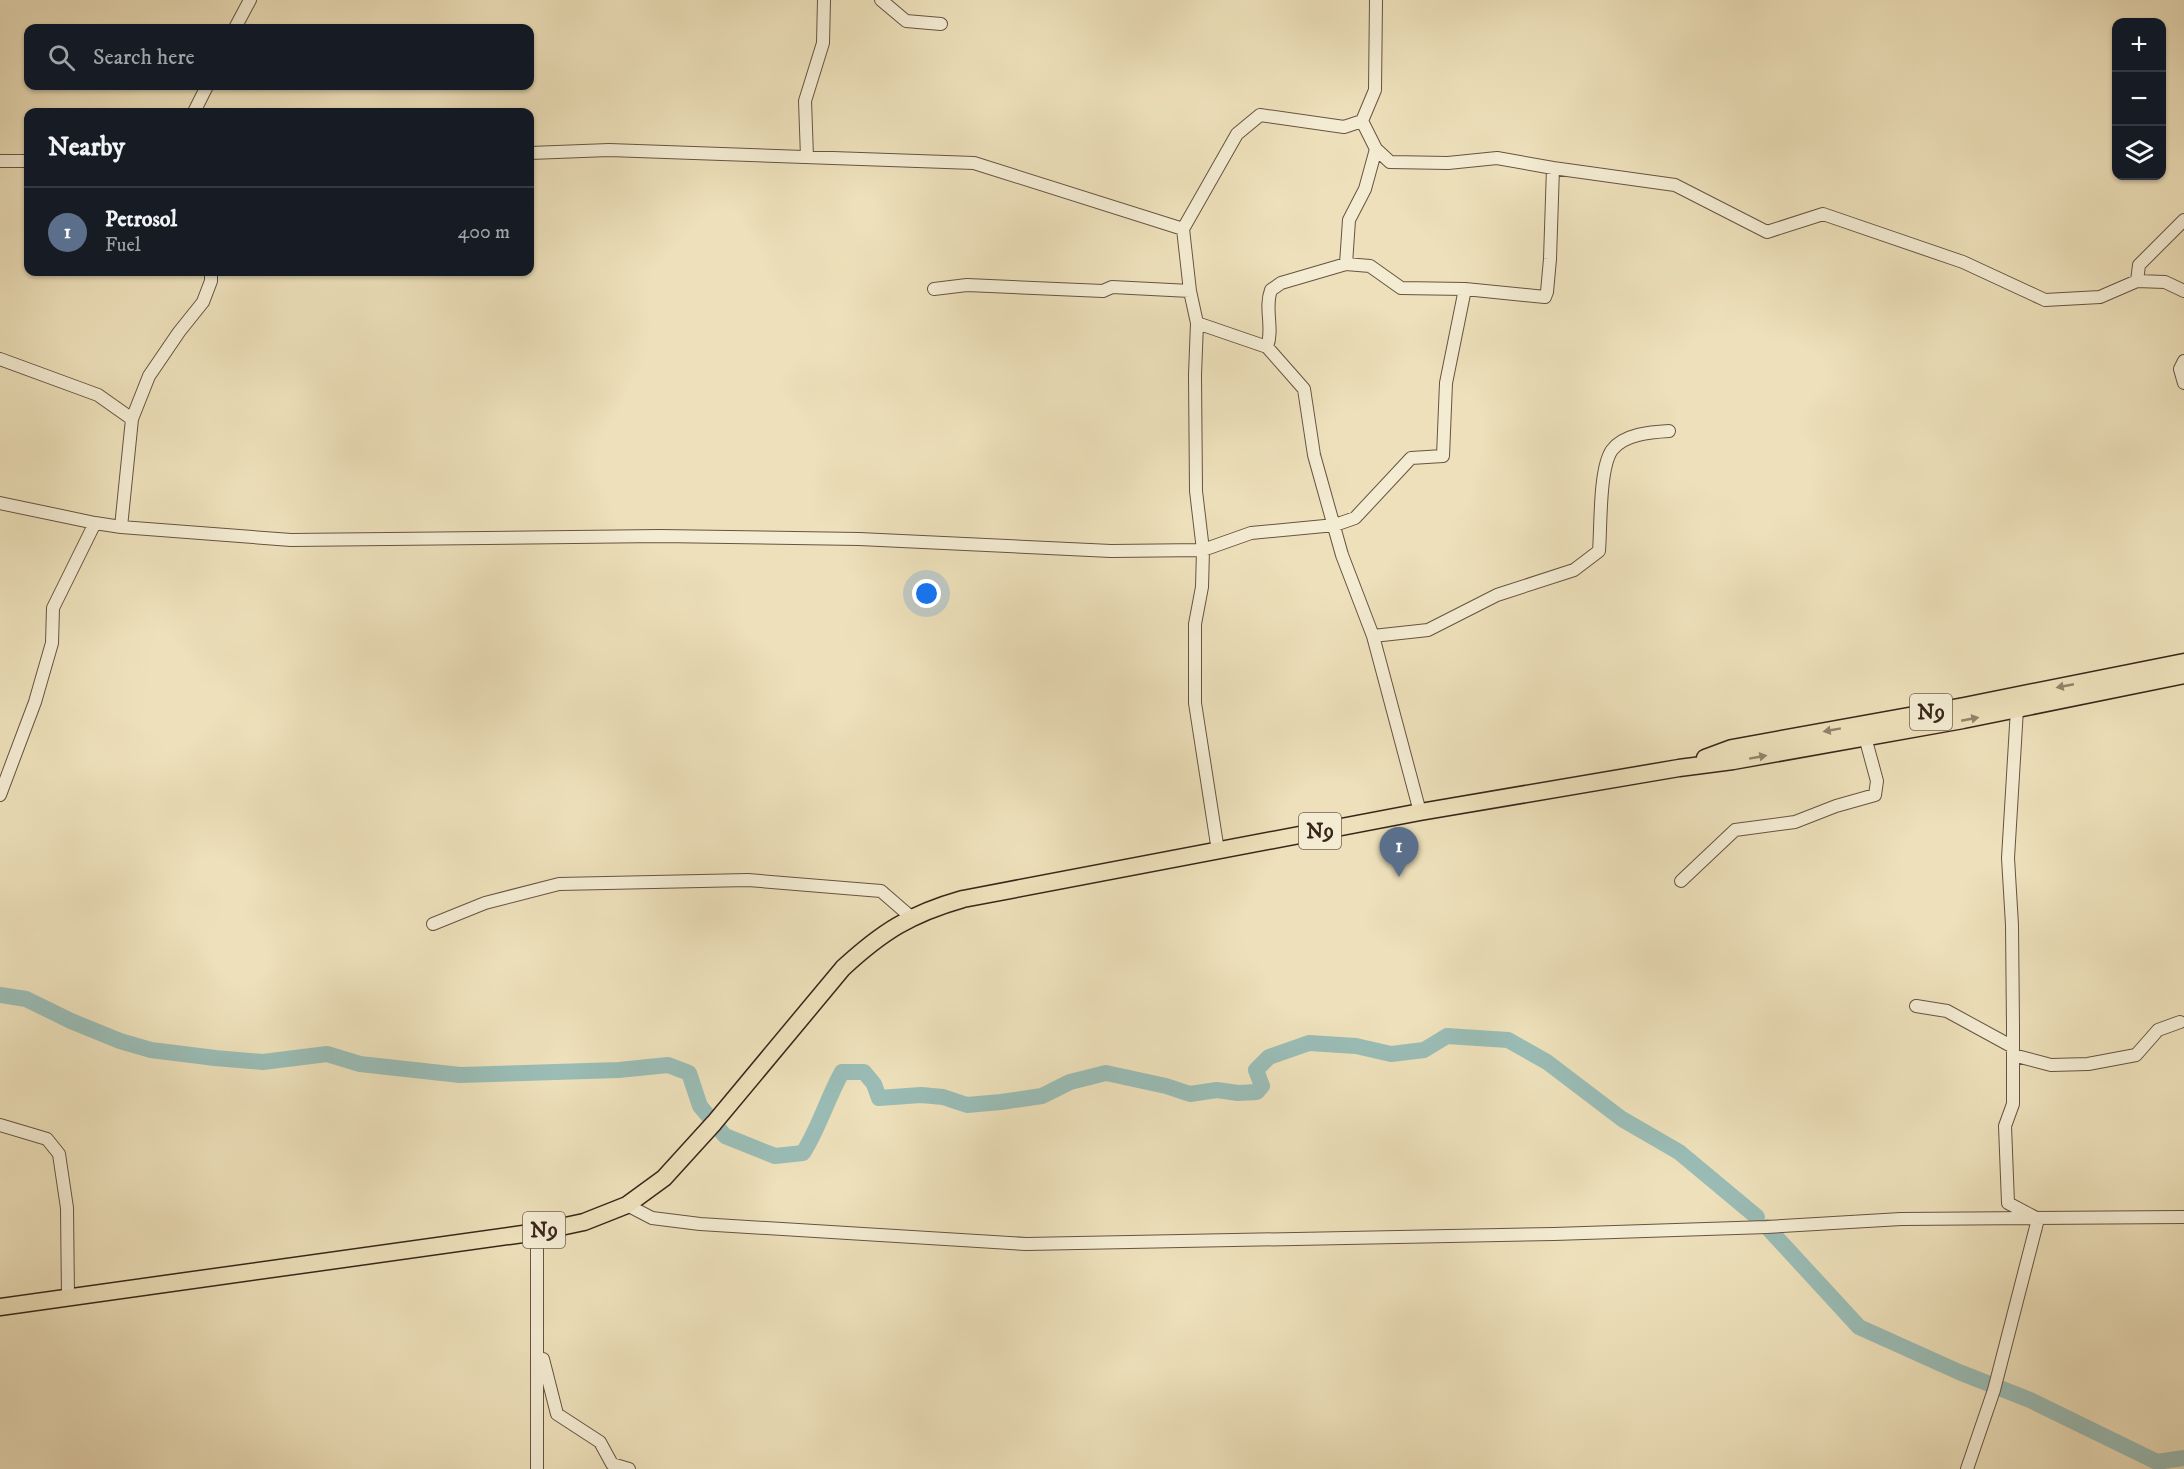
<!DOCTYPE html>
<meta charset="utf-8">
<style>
body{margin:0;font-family:"IM FELL DW Pica",serif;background:#20242c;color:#f1f3f6}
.controls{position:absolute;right:18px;top:18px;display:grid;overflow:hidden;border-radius:12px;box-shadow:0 2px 4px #0004}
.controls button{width:54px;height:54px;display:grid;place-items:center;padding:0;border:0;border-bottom:2px solid #363941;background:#171b24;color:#f1f3f6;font:30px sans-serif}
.you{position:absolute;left:927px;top:594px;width:21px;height:21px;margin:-15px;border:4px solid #fff;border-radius:50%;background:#1a73e8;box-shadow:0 0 0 9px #1a73e833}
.badge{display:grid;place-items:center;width:39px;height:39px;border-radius:50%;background:#c59692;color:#fff;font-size:20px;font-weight:700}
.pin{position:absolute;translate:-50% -50px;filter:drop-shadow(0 2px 3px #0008)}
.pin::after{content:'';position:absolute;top:32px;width:21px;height:18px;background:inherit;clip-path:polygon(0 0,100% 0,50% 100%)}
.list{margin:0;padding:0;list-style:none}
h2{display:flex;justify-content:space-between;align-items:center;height:78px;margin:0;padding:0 24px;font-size:26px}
h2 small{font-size:20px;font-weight:400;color:#9ea1a6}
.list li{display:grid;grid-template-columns:39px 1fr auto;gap:18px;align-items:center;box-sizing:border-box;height:90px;padding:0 24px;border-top:2px solid #363941}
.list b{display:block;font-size:22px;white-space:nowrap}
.list p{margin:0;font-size:20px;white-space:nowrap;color:#9ea1a6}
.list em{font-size:20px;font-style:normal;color:#9ea1a6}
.icon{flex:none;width:33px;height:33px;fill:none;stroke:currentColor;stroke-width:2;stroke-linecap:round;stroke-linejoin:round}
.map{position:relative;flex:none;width:2184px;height:1469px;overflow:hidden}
.search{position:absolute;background:#171b24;box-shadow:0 2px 4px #0004;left:24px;top:24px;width:510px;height:66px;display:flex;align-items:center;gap:15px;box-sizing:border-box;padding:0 21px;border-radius:12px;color:#9ea1a6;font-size:22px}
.panel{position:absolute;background:#171b24;box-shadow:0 2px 4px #0004;left:24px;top:108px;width:510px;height:168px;border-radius:12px}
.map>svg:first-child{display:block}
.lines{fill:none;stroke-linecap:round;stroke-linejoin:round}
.river{stroke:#9abcb5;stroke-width:16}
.minor-casing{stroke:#665442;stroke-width:14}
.highway-casing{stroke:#39261a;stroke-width:19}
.minor{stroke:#f3ebd2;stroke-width:12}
.highway{stroke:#ede0ba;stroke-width:16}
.oneway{fill:#93836a}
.labels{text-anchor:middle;stroke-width:4.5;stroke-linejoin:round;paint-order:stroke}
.shield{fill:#f3ebd2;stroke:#716151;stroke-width:1.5}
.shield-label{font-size:21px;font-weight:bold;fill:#39261a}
</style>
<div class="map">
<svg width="2184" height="1469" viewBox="0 0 2184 1469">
<rect width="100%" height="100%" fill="#ede0ba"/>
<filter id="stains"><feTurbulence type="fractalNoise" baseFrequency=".00333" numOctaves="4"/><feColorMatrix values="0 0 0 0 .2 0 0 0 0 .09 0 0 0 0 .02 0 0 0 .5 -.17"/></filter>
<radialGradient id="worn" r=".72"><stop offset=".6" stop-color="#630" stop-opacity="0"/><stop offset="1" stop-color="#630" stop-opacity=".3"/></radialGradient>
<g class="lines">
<!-- river -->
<path class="river" d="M0 995 26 999 71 1021 120 1041 151 1050 215 1058 263 1062 327 1054 360 1064 460 1075 619 1070 668 1065 689 1073 700 1106 725 1136 775 1156 803 1153C819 1128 827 1099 842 1072H864L874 1084 879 1098 921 1095 943 1097 967 1105 1001 1102 1042 1096 1070 1082 1106 1073 1166 1086 1190 1094 1217 1090 1238 1093 1257 1092 1262 1086 1256 1070 1269 1057 1309 1043 1356 1046 1391 1054 1424 1050 1447 1036 1508 1040 1547 1062 1622 1119 1679 1152 1757 1217
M1767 1227 1859 1327 1959 1372 2030 1400 2157 1462 2184 1458"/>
<!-- minor casing -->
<g class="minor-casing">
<path id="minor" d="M881 0 906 21 941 24
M1376 0 1375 90 1362 121 1344 127 1260 115 1237 134 1183 229 1190 291 1197 323 1267 347 1304 389 1314 455 1342 555 1373 636 1420 812
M235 28 250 0
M194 112 207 86
M1376 149 1390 162 1448 163 1497 158 1553 168 1675 185 1767 232 1823 214 1963 262 2045 300 2100 297 2137 281 2165 282 2184 291
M530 153 609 150 974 163 1183 229
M807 157 805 101 823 43 824 0
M0 161H28
M1346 264 1349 220 1365 189 1376 149 1362 121
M2137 281 2139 265 2184 220
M934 289 967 285 1103 291 1112 287 1190 291
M1197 323 1195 375 1196 491 1203 550 1202 587 1195 624V703L1218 851
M1267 347C1274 328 1264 309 1271 290L1281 283 1346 264 1370 266 1401 288 1465 289 1545 297 1547 292 1550 259 1553 168
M0 359 98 395 132 419
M2184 361 2180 369 2184 383
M0 503 95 523 121 527 291 540 660 536 859 539 1111 551 1203 550 1251 533 1335 525 1355 518 1411 458 1443 456 1446 383 1465 289
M121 527 132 419 149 376 179 332 203 302 211 281V272
M1373 636 1428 630 1497 595 1574 570 1599 551C1601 527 1599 468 1612 450 1624 434 1651 432 1669 431
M0 795 35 702 52 643 53 608 95 523
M1681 881 1735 830 1795 822 1836 806 1875 795 1877 781 1865 737
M433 924 485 903 559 884 748 880 881 891 911 917
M1916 1006 1947 1011 2013 1047
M2013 1055 2051 1065 2088 1064 2136 1055 2158 1030 2180 1022
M0 1125 47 1139 59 1154 67 1208 68 1297
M627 1205 652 1218 700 1224 1026 1244 1554 1234 1767 1227 1901 1219 2184 1217
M543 1359 557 1414 600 1442 612 1464 629 1469
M537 1469V1232
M1967 1469 1994 1390 2038 1219 2008 1203 2005 1126 2013 1104V1026L2012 925 2008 858 2017 709"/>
</g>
<!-- highway casing -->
<g class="highway-casing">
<path id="highway" d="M1705 758 1732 748 1964 706 2184 662
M0 1307 537 1232 584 1222 627 1205 664 1178 714 1123 843 968C882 932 910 914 963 899L1420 812 1679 768 1733 761 1963 720 2184 675"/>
</g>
<!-- minor -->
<use href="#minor" class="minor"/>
<!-- highway -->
<use href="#highway" class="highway"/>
</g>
<!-- one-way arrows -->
<defs><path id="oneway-solid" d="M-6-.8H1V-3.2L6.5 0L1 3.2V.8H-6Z" transform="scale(1.5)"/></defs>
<g class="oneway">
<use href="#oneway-solid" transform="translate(2065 686) rotate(169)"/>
<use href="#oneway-solid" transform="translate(1970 719) rotate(-11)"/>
<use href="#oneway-solid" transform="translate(1832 730) rotate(170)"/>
<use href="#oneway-solid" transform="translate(1758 757) rotate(-10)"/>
</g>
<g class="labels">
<!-- shield labels -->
<g class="shield">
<rect x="1910" y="694" width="42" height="36" rx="4.5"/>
<rect x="1299" y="813" width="42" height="36" rx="4.5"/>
<rect x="523" y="1212" width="42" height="36" rx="4.5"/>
</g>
<g class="shield-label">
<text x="1931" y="719">N9</text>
<text x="1320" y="838">N9</text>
<text x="544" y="1237">N9</text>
</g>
</g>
<rect width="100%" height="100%" filter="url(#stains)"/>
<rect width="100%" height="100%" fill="url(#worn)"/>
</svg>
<div class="controls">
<button>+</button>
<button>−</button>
<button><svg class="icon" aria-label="layers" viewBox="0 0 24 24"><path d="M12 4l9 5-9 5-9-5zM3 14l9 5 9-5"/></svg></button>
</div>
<div class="you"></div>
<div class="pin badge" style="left:1399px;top:877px;background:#5c6f8a">1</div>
<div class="search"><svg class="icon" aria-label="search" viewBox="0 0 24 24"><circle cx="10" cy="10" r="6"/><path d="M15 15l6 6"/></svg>Search here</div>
<section class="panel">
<h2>Nearby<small></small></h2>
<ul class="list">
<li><span class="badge" style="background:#5c6f8a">1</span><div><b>Petrosol</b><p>Fuel</p></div><em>400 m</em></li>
</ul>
</section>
</div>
